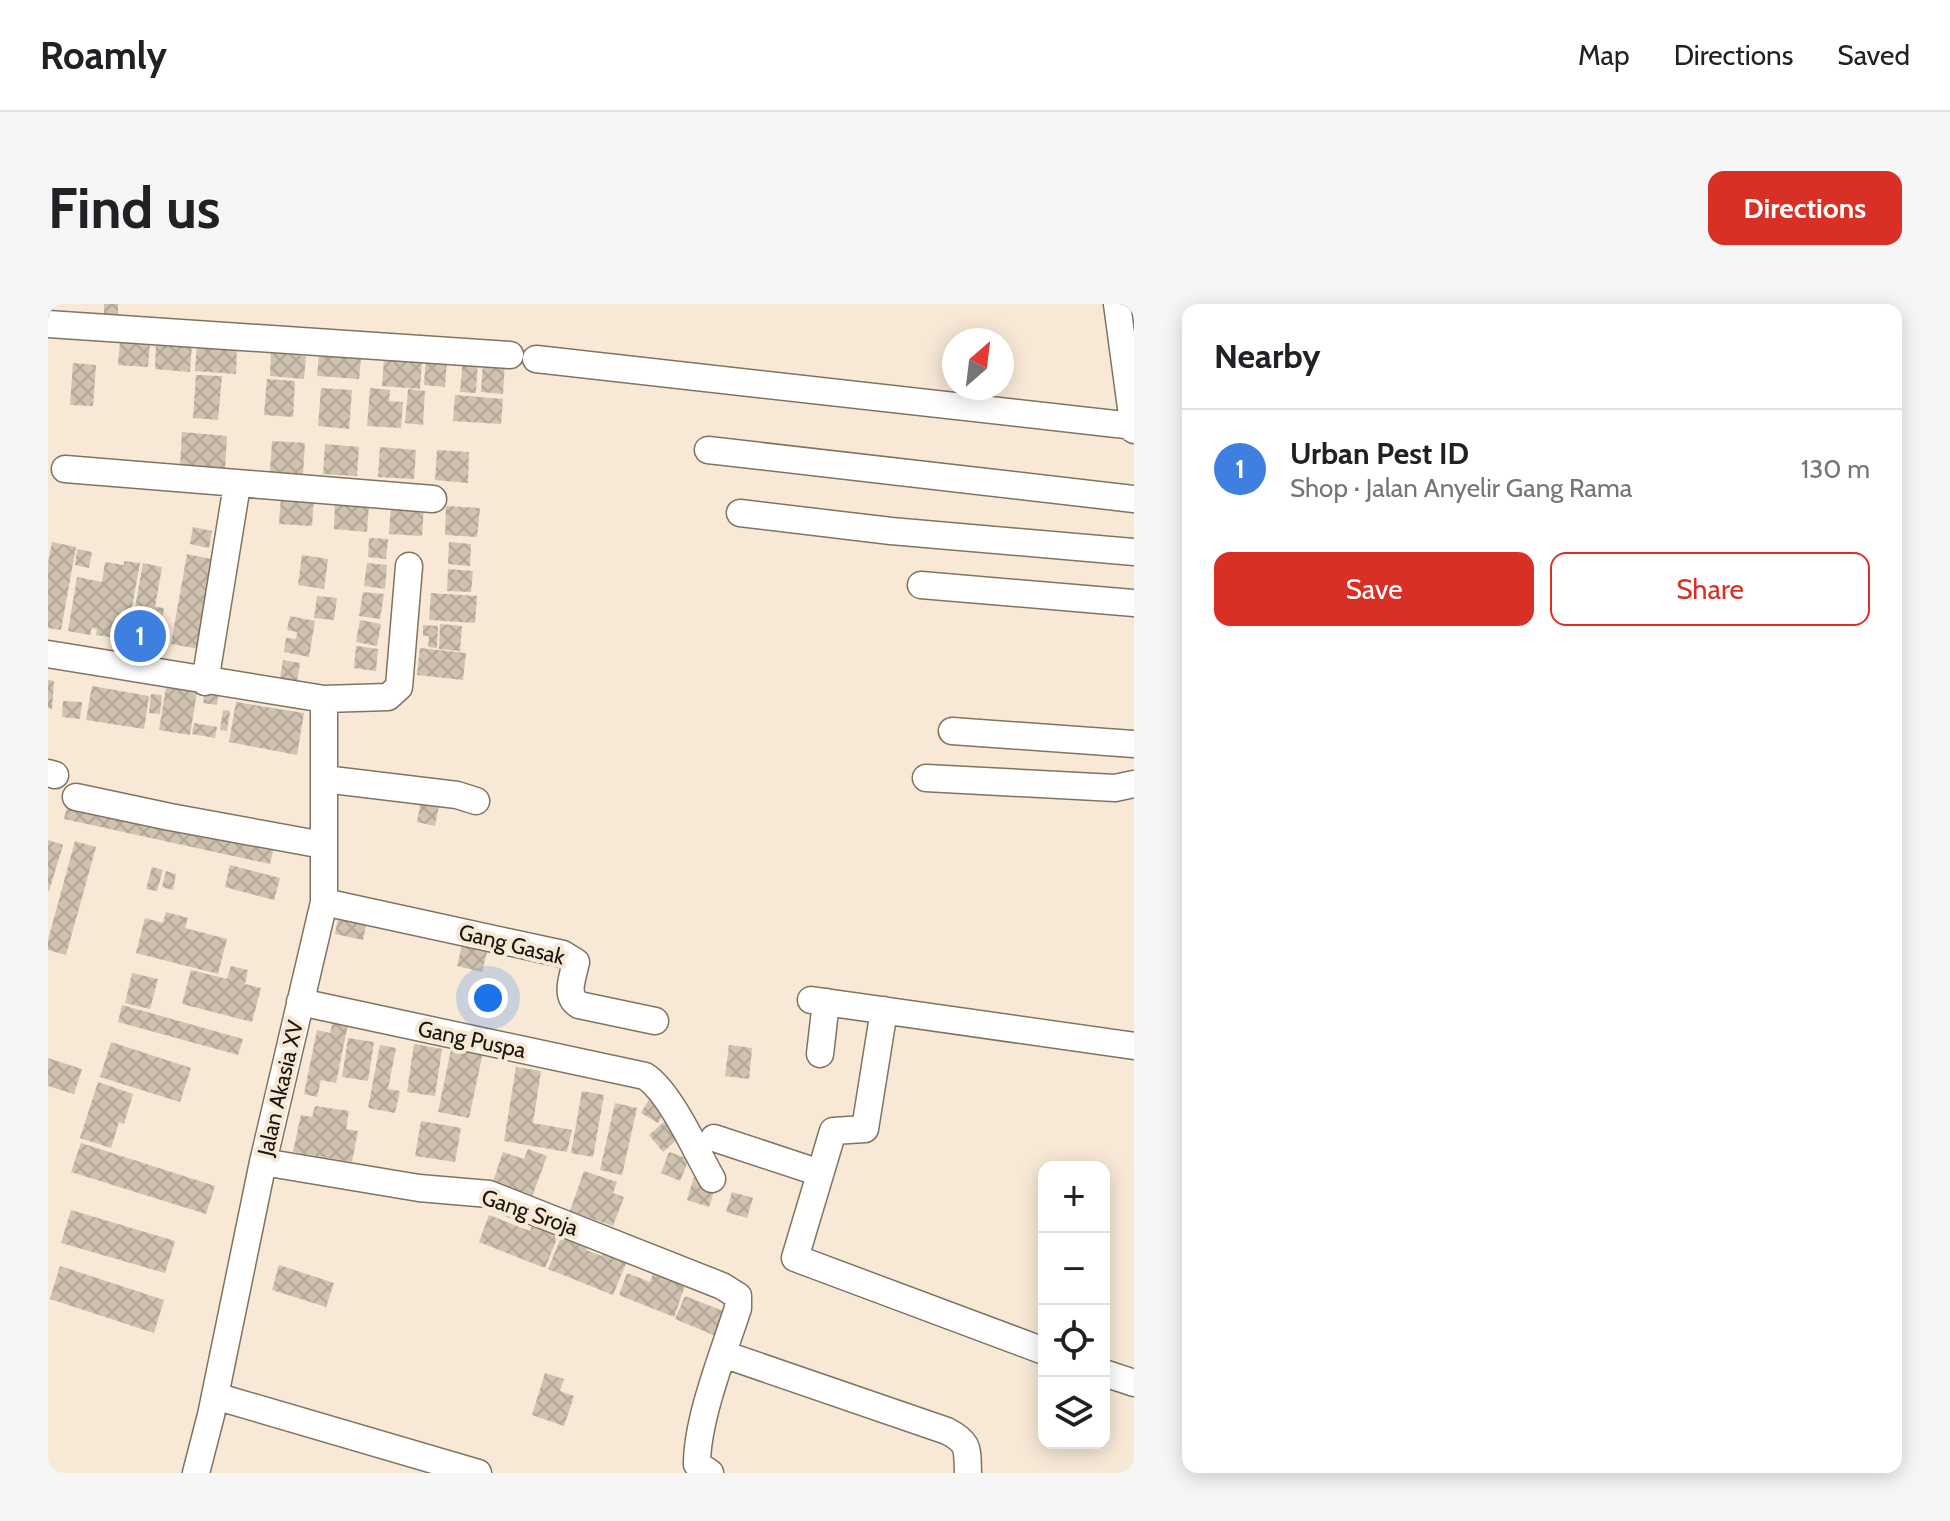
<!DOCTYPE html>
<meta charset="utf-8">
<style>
body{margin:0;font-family:Cabin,sans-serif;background:#f6f6f6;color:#202124}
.controls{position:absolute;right:24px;bottom:24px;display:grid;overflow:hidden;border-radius:16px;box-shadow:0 4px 20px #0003}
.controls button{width:72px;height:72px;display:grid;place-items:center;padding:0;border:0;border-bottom:2px solid #e0e0e0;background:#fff;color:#202124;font:40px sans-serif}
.compass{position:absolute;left:894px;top:24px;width:72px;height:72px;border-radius:50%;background:#fff;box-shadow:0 4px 20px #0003;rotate:28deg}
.you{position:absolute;left:440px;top:694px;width:28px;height:28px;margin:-20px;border:6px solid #fff;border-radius:50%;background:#1a73e8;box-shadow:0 0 0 12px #1a73e833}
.badge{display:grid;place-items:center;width:52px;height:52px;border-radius:50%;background:#d93025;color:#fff;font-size:26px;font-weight:700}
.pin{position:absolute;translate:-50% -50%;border:4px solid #fff;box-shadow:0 2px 8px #0006}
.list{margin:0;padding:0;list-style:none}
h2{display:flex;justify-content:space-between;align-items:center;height:104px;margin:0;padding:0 32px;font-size:34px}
h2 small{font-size:26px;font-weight:400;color:#757577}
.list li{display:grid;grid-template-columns:52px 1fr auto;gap:24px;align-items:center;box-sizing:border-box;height:120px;padding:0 32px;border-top:2px solid #e0e0e0}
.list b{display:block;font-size:30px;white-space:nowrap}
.list p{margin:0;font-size:26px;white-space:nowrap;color:#757577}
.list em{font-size:26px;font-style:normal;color:#757577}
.actions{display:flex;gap:16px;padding:24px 32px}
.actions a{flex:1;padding:18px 0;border:2px solid #d93025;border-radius:16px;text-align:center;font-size:28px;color:#d93025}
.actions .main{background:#d93025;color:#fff}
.icon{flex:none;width:44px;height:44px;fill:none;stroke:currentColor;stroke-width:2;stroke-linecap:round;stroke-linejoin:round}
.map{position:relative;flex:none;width:1086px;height:1169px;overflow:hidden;border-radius:16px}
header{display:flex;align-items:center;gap:48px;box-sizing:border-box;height:112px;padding:0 40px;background:#fff;border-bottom:2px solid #e0e0e0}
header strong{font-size:38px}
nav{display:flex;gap:44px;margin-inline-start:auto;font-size:28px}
.intro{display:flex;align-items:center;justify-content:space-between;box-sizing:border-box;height:192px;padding:0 48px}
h1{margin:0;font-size:56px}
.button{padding:20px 36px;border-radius:16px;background:#d93025;color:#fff;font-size:28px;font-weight:700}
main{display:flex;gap:48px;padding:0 48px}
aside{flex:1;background:#fff;border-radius:16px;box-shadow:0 4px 20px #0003}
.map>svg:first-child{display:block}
.building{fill:url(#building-cross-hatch)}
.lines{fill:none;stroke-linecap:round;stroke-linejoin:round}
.minor-casing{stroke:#807362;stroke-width:29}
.minor{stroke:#fff;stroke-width:26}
.labels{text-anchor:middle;stroke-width:8;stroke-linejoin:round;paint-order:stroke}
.street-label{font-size:22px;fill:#1a150e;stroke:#f8e9d7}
</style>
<header>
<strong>Roamly</strong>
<nav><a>Map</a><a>Directions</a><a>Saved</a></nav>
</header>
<div class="intro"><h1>Find us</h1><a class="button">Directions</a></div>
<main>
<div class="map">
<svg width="1086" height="1169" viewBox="0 0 1086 1169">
<defs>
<pattern id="building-cross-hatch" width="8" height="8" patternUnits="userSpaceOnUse" patternTransform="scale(2)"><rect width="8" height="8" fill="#d0c2b0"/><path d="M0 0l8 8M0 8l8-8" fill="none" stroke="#b2a696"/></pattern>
</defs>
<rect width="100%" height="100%" fill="#f8e9d7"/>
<!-- building -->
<path class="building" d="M56 0H70V11H56Z
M72 37 102 40 100 63 70 61Z
M108 39 144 41 142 68 107 65Z
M149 40 189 43 188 70 147 67Z
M223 49 258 52 256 75 222 72Z
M271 51 313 54 311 75 269 72Z
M378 53 399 55 397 83 376 81Z
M336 54 374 57 372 85 334 82Z
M415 54 430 55 428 89 412 88Z
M435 57 457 59 455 90 433 88Z
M25 59 48 61 45 102 22 101Z
M148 71 174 72 170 116 145 114Z
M219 75 247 77 245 113 216 111Z
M273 84 304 86 301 125 270 122Z
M322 84 342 86 341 97 355 98 353 124 319 122Z
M360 85 377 87 375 121 357 119Z
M407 91 455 95 453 120 405 117Z
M134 128 179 132 177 166 132 162Z
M224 137 257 139 255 170 222 168Z
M277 140 311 143 309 172 275 170Z
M332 143 368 146 366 175 330 173Z
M389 146 421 148 420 179 387 176Z
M233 193 266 195 264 222 231 220Z
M287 198 321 201 319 228 286 225Z
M343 200 376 202 374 232 341 230Z
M398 202 432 204 429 233 397 231Z
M145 223 164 227 161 244 142 240Z
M321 234 340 235 338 255 320 253Z
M4 238 28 243 13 326 0 324V259Z
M401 238 423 240 422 262 400 260Z
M29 245 44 248 41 264 27 261Z
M139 250 163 255 152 321 161 322 157 346 123 340Z
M254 251 280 255 276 285 250 281Z
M76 257 92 259 79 331 68 329 67 334 48 331 49 326 44 323 42 331 20 327 29 273 54 278 57 258 76 261Z
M95 259 114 263 107 303 116 304 112 328 121 329 120 336 102 332 100 341 81 338Z
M319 259 339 261 337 285 316 282Z
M400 265 425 267 423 288 399 287Z
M315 288 336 290 332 315 311 312Z
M383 289 429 292 427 319 381 316Z
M269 292 289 294 286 316 266 314Z
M242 312 267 317 261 353 236 348 238 334 248 335 249 328 239 326Z
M312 316 333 320 329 342 308 338Z
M392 320 414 322 412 347 391 345Z
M375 321 390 322 389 344 380 343 381 332H375Z
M308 342 330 345 328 367 306 364Z
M372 344 418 349 415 376 369 371Z
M235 356 252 359 249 378 232 375Z
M0 376 6 377 4 405 0 404Z
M44 382 101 392 96 425 38 416Z
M118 383 149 388 142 431 111 426Z
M158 384 171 386 169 401 155 399Z
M103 390 114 391 112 410 101 409Z
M15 397 34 398 32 415 14 413Z
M188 398 256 409 249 451 181 438Z
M175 406 182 407 179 427 172 426Z
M146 419 169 423 167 434 144 430Z
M374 492 392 496 387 522 369 518Z
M20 498 226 543 222 560 16 515Z
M0 536 15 541 1 587H0Z
M27 537 48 543 18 651 0 646V636Z
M182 561 232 574 226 596 177 583Z
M104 563 115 566 109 587 98 585Z
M118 567 128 570 125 586 114 583Z
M292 605 320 611 315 636 287 630Z
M118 608 140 614 137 624 179 635 170 670 88 649 97 614 115 619Z
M416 633 441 640 434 668 409 662Z
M183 662 200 666 197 680 213 684 204 718 134 700 143 666 179 675Z
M84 669 110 675 102 705 77 699Z
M74 701 195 735 190 751 70 718Z
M285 716 300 720 288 779 273 776 269 793 256 790 269 726 282 729Z
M300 734 326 738 320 777 294 773Z
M63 738 143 764 132 798 52 773Z
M366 740 394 745 387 792 359 788Z
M332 741 348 744 340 785 352 787 347 809 320 804Z
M404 741 435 748 421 814 390 808Z
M681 741 704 744 701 775 677 772Z
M0 754 34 765 26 790 0 782Z
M468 763 493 767 485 819 524 826 519 848 456 837Z
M50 778 85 790 76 820 71 818 63 844 32 834Z
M534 787 556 791 545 853 523 849Z
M603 792 620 801 610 819 593 809Z
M567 799 589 804 574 871 552 866Z
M267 802 301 807 298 825 310 827 304 858 245 848 253 811 264 813Z
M373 817 413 824 407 858 367 852Z
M617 817 631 834 615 848 601 831Z
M33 839 167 882 158 910 23 868Z
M480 845 499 852 484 893 477 890 476 895 443 883 455 848 476 855Z
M621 848 641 855 632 877 613 869Z
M536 867 569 878 565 889 576 893 565 922 522 907Z
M646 873 668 881 661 903 639 896Z
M684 888 705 894 699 914 678 908Z
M23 906 127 937 117 969 13 939Z
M441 911 482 927 486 915 513 925 497 964 431 938Z
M514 931 540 941 538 946 554 952 556 948 579 957 565 991 500 965Z
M231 961 286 979 278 1003 224 986Z
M12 962 116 996 106 1029 2 995Z
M606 967 638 979 626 1013 571 991 579 969 602 978Z
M637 992 685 1011 675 1035 627 1015Z
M497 1069 516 1075 512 1087 526 1092 516 1122 484 1111Z"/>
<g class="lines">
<!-- minor casing -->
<g class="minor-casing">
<path id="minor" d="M1069 0 1086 126
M0 20 462 51
M488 55 1086 122
M660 146 1086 195
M17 165 385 195
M692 209 843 227 1086 248
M873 281 1086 299
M0 350 276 395 340 393 351 383 361 262
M157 378 189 181
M904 427 1086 440
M0 469 7 471
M878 474 1067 484 1086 480
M276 475 409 491 428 497
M28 493 122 513 275 541
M276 598 515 650 528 658C525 673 516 692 531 701L607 717
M763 696 1086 742
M252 698 597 772C622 788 648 847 664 875
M836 706 817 825 785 827 747 954 996 1047
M772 750 778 698
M666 834 772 869
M215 858 371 884 441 890 674 982 690 992V1004C676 1048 649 1114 649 1160L662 1169
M675 1050 899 1127C922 1139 919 1145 920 1169
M1056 1069 1086 1079
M167 1092 430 1169
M148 1169 163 1111 215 858 276 598V395"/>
</g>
<!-- minor -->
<use href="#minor" class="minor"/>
</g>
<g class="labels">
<!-- street labels -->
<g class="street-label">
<text transform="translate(464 640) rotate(14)" y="8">Gang Gasak</text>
<text transform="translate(424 735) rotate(12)" y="8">Gang Puspa</text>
<text transform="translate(232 784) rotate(-77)" y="8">Jalan Akasia XV</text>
<text transform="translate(482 908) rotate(19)" y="8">Gang Sroja</text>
</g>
</g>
</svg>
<div class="controls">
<button>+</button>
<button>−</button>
<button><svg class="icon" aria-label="locate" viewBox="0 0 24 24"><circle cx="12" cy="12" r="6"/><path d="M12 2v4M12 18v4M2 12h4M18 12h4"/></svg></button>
<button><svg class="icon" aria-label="layers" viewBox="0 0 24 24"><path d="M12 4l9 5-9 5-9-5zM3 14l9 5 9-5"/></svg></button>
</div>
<svg class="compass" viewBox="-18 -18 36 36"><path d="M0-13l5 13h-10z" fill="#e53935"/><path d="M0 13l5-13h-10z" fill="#757577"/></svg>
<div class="you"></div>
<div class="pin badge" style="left:92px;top:332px;background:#3f7fe0">1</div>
</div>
<aside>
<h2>Nearby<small></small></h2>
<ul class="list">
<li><span class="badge" style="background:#3f7fe0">1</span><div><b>Urban Pest ID</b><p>Shop · Jalan Anyelir Gang Rama</p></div><em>130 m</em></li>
</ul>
<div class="actions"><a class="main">Save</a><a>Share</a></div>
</aside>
</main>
